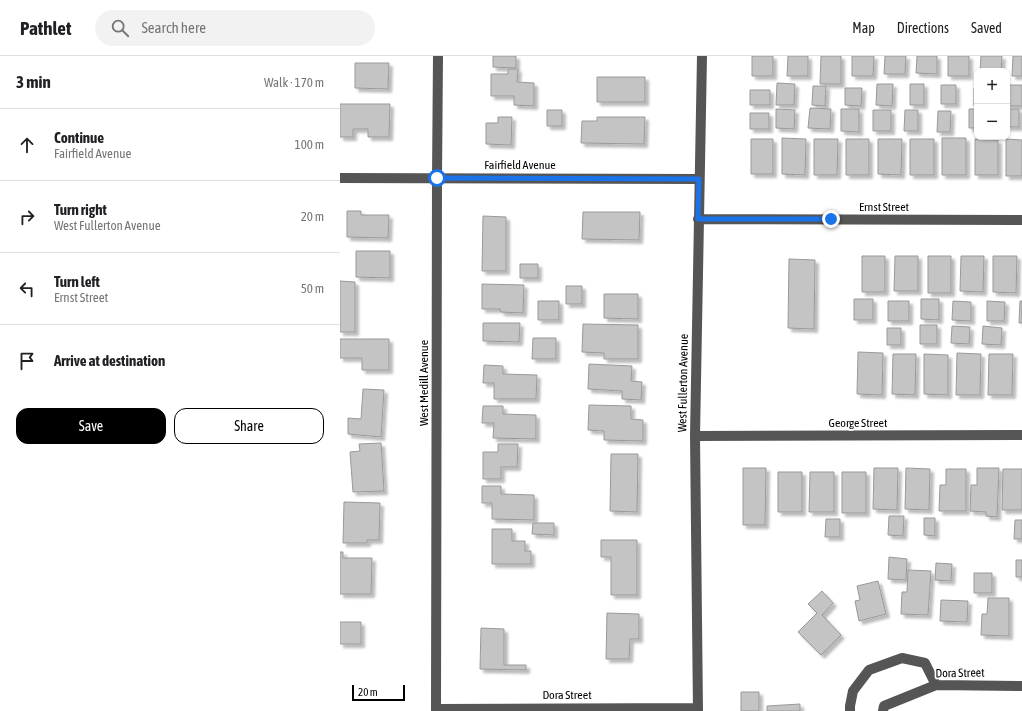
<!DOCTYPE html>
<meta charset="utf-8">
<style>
body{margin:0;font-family:"Asap Condensed",sans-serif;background:#f2f2f2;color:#202124}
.controls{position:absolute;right:12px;top:12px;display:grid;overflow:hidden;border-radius:8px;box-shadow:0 1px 3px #0004}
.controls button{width:36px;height:36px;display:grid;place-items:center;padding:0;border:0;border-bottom:1px solid #e0e0e0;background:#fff;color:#202124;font:20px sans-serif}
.scale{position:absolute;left:12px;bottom:10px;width:53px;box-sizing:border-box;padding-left:4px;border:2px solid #000;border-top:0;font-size:11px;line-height:14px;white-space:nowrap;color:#000;-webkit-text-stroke:3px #fff;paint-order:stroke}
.stop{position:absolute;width:12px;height:12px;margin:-9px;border:3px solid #1a73e8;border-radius:50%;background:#fff}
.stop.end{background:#1a73e8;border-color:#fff;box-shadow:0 1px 4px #0008}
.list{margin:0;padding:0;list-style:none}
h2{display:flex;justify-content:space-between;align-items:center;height:52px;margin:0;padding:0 16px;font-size:17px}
h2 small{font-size:13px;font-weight:400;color:#757577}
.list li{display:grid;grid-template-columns:26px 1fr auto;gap:12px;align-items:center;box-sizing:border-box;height:72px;padding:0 16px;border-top:1px solid #e0e0e0}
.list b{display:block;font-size:15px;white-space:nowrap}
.list p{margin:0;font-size:13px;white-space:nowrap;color:#757577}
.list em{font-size:13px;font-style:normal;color:#757577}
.actions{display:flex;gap:8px;padding:12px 16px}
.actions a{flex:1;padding:9px 0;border:1px solid #000;border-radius:12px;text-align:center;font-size:14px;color:#000}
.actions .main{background:#000;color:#fff}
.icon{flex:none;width:22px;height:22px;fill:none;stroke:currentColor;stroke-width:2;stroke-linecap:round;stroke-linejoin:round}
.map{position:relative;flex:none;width:682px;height:655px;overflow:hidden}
header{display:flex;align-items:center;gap:24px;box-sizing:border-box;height:56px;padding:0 20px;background:#fff;border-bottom:1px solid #e0e0e0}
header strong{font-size:19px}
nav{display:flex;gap:22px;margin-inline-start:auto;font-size:14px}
.search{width:280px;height:36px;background:#f2f2f2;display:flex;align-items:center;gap:10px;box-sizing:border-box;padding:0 14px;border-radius:22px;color:#757577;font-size:15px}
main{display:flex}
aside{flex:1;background:#fff}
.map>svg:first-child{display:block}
.building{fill:#c4c4c4;stroke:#999;filter:url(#shadow)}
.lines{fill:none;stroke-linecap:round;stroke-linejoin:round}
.minor{stroke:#555;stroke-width:10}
.route{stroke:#1a73e8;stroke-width:5}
.labels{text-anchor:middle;stroke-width:3.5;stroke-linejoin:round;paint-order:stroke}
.street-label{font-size:12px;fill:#000;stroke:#fff}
</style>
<header>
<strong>Pathlet</strong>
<div class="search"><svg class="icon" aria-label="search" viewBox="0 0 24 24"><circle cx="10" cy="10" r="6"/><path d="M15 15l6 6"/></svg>Search here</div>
<nav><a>Map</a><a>Directions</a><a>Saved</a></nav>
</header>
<main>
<aside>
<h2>3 min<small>Walk · 170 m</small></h2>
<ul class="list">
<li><svg class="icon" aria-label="ahead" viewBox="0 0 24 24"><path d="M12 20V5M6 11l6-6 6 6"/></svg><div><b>Continue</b><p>Fairfield Avenue</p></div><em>100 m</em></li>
<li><svg class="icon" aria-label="right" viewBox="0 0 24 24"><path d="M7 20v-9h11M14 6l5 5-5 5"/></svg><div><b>Turn right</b><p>West Fullerton Avenue</p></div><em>20 m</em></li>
<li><svg class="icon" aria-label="left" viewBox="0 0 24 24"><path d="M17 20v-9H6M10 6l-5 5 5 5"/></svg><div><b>Turn left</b><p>Ernst Street</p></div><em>50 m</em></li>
<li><svg class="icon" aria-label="arrive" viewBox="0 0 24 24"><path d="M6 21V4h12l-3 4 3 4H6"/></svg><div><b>Arrive at destination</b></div></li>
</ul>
<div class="actions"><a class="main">Save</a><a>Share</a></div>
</aside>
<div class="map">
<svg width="682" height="655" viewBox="0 0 682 655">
<defs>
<filter id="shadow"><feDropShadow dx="3.5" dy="3.5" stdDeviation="1" flood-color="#0004"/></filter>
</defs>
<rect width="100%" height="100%" fill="#fff"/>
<!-- building -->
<path class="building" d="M153 0H176V12L153 11Z
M412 0H433V20H412Z
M448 0H468V20H447Z
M481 0H501V28H480Z
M512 0H534L533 20H512Z
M545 0H566L565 18H544Z
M577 0H597V18L576 17Z
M608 0H629V20H608Z
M641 0H662L661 15H640Z
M673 0H682V20H672Z
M15 7H49L48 33 15 32Z
M168 13H178L177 26 194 27V50L174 49V40H151V18H168Z
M257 21H305V46H257Z
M437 27 455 28 454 49H436Z
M537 28H553L552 50 536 49Z
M570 28H584V49H570Z
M601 29H616V48H601Z
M667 29H682V50H667Z
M473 30H486L485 50 472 49Z
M505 32H522L521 50 505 49Z
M634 32H637V50H634Z
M410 34H430V49H410Z
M0 48H50L49 81H28V73H13V81H0Z
M470 52 491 53 490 73 468 72Z
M436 53 455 54 454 73 436 72Z
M501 53H519V76L501 75Z
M629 53H637V72H629Z
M667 53H679V71H667Z
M207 54H222V70H207Z
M533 54H551V75H533Z
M565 54H578V75H564Z
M598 55H611L610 76H597Z
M410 57H429V73H410Z
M158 61H172L171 89 146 88V67H158Z
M257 61H305L304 88 241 87 242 65H257Z
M442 82 466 83 465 119 442 118Z
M602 82H626V119H602Z
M411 83H433V118H411Z
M474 83H498L497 119H474Z
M506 83H529V119H506Z
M538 83H562L561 119 538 118Z
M570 83H594V119H570Z
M635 83 658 84V119H635Z
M666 83 682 84V120H666Z
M7 155H21V159H49L48 182 7 181Z
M243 156H300L299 184 242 183Z
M143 160 166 161V215H142Z
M16 195H50V222L16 221Z
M522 200H545V236H522Z
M555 200H578V235H554Z
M588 200H611V237H588Z
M621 200H644L643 236 620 235Z
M653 200H677L676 237 653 236Z
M449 203 475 204 474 273 448 272Z
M180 208H198V222H180Z
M0 225 15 226V276H0Z
M142 228 184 229 183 257 161 256 160 253H142Z
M226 230H242V248H226Z
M264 238H298V263L264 262Z
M514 243H533V264H514Z
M581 243H599V264L581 263Z
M198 245H219V264H198Z
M548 245H569V265H548Z
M613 245 631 246V265L612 264Z
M647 245 665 246 664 265H647Z
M680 245H682V267H679Z
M143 267H180L179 286 143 285Z
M243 268 298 269V303H264V297L242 296Z
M580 269H597V288H580Z
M612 270 630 271 629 288 611 287Z
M643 270 662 272 661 289 642 288Z
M547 272H561V289H547Z
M193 282H216V303H192Z
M0 283H49V314H22V302H0Z
M518 296 543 297 542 339 517 338Z
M617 297 641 298 640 339H616Z
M553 298H576L575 339 552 338Z
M584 298 608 299V339L584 338Z
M649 298H673L672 339H648Z
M249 308 292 310 291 325 302 326 301 344 282 343V335L248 333Z
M144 309 163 310V318L197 319 196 343H154V327H143Z
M23 333 44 334 41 381 8 378V362L21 363Z
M249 349 291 350V363L303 364V385L264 384V375L248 374Z
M143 350H163V358L196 359V383L153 382 154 367H142Z
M41 387 44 435 13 436 10 396 20 395 19 388Z
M158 388H178L177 411H161V423H143V396H158Z
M271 398H298L297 456 270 455Z
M403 412H426L425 469H403Z
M534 412H558L557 454 533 453Z
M566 412 590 413 589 454 565 453Z
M637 412H659L657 461 646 460V456L630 455 631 429H637Z
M606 413H626V455H599L600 429H606Z
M663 413H682V454H662Z
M438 416H462V456H438Z
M470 416H494V456H469Z
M502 416H526V457H502Z
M142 430H161V438L194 439V464L152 463V447H142Z
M4 446 40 447 39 484H27V487H3Z
M549 460H564L563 480 548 479Z
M584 462H595V480L584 479Z
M486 463H500V481H485Z
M675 464H682V483H674Z
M193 467H214V479L192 478Z
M152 473H172V485H185V495H191V508H152Z
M261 484H297V539H271V501H261Z
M0 496H3V502H32L31 538H0Z
M549 501 567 503 566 524 548 523Z
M676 504H682V521H676Z
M596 507 612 508 611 525 595 524Z
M568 514 591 515 588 559 561 558 562 536H567Z
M634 517H652V537H634Z
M538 525 546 558 519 565 515 545 520 544 517 530Z
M482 535 493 547 482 559 501 579 481 599 458 576 477 557 468 548Z
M648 542H669V580L641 579 642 558H647Z
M601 544 628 545 627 566 600 565Z
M267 557 299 558V583H290L289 603H266Z
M0 566H21V588H0Z
M141 572 164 573V609H186V614L140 613Z
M401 636H419V655H401Z
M460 648V655H427V650Z"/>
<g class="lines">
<!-- minor -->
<path class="minor" d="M0 122 359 123
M358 163 682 164
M355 380 682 379
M96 653 358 652
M96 655 97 122 98 0
M358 655 355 380 362 0
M510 655V650L513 635 529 614 562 602 585 607 596 629
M543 655 544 650 596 629 682 630"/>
</g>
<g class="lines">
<!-- route -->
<path class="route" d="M97 122 359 123 358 163H491"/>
</g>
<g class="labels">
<!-- street labels -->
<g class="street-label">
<text x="180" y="113">Fairfield Avenue</text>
<text x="544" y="155">Ernst Street</text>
<text transform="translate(84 327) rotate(-90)" y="4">West Medill Avenue</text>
<text transform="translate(343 327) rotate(-89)" y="4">West Fullerton Avenue</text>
<text x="518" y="371">George Street</text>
<text transform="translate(620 617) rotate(-1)" y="4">Dora Street</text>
<text x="227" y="643">Dora Street</text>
</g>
</g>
</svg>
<div class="controls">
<button>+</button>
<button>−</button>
</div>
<div class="scale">20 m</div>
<div class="stop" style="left:97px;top:122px"></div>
<div class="stop end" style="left:491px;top:163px"></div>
</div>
</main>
